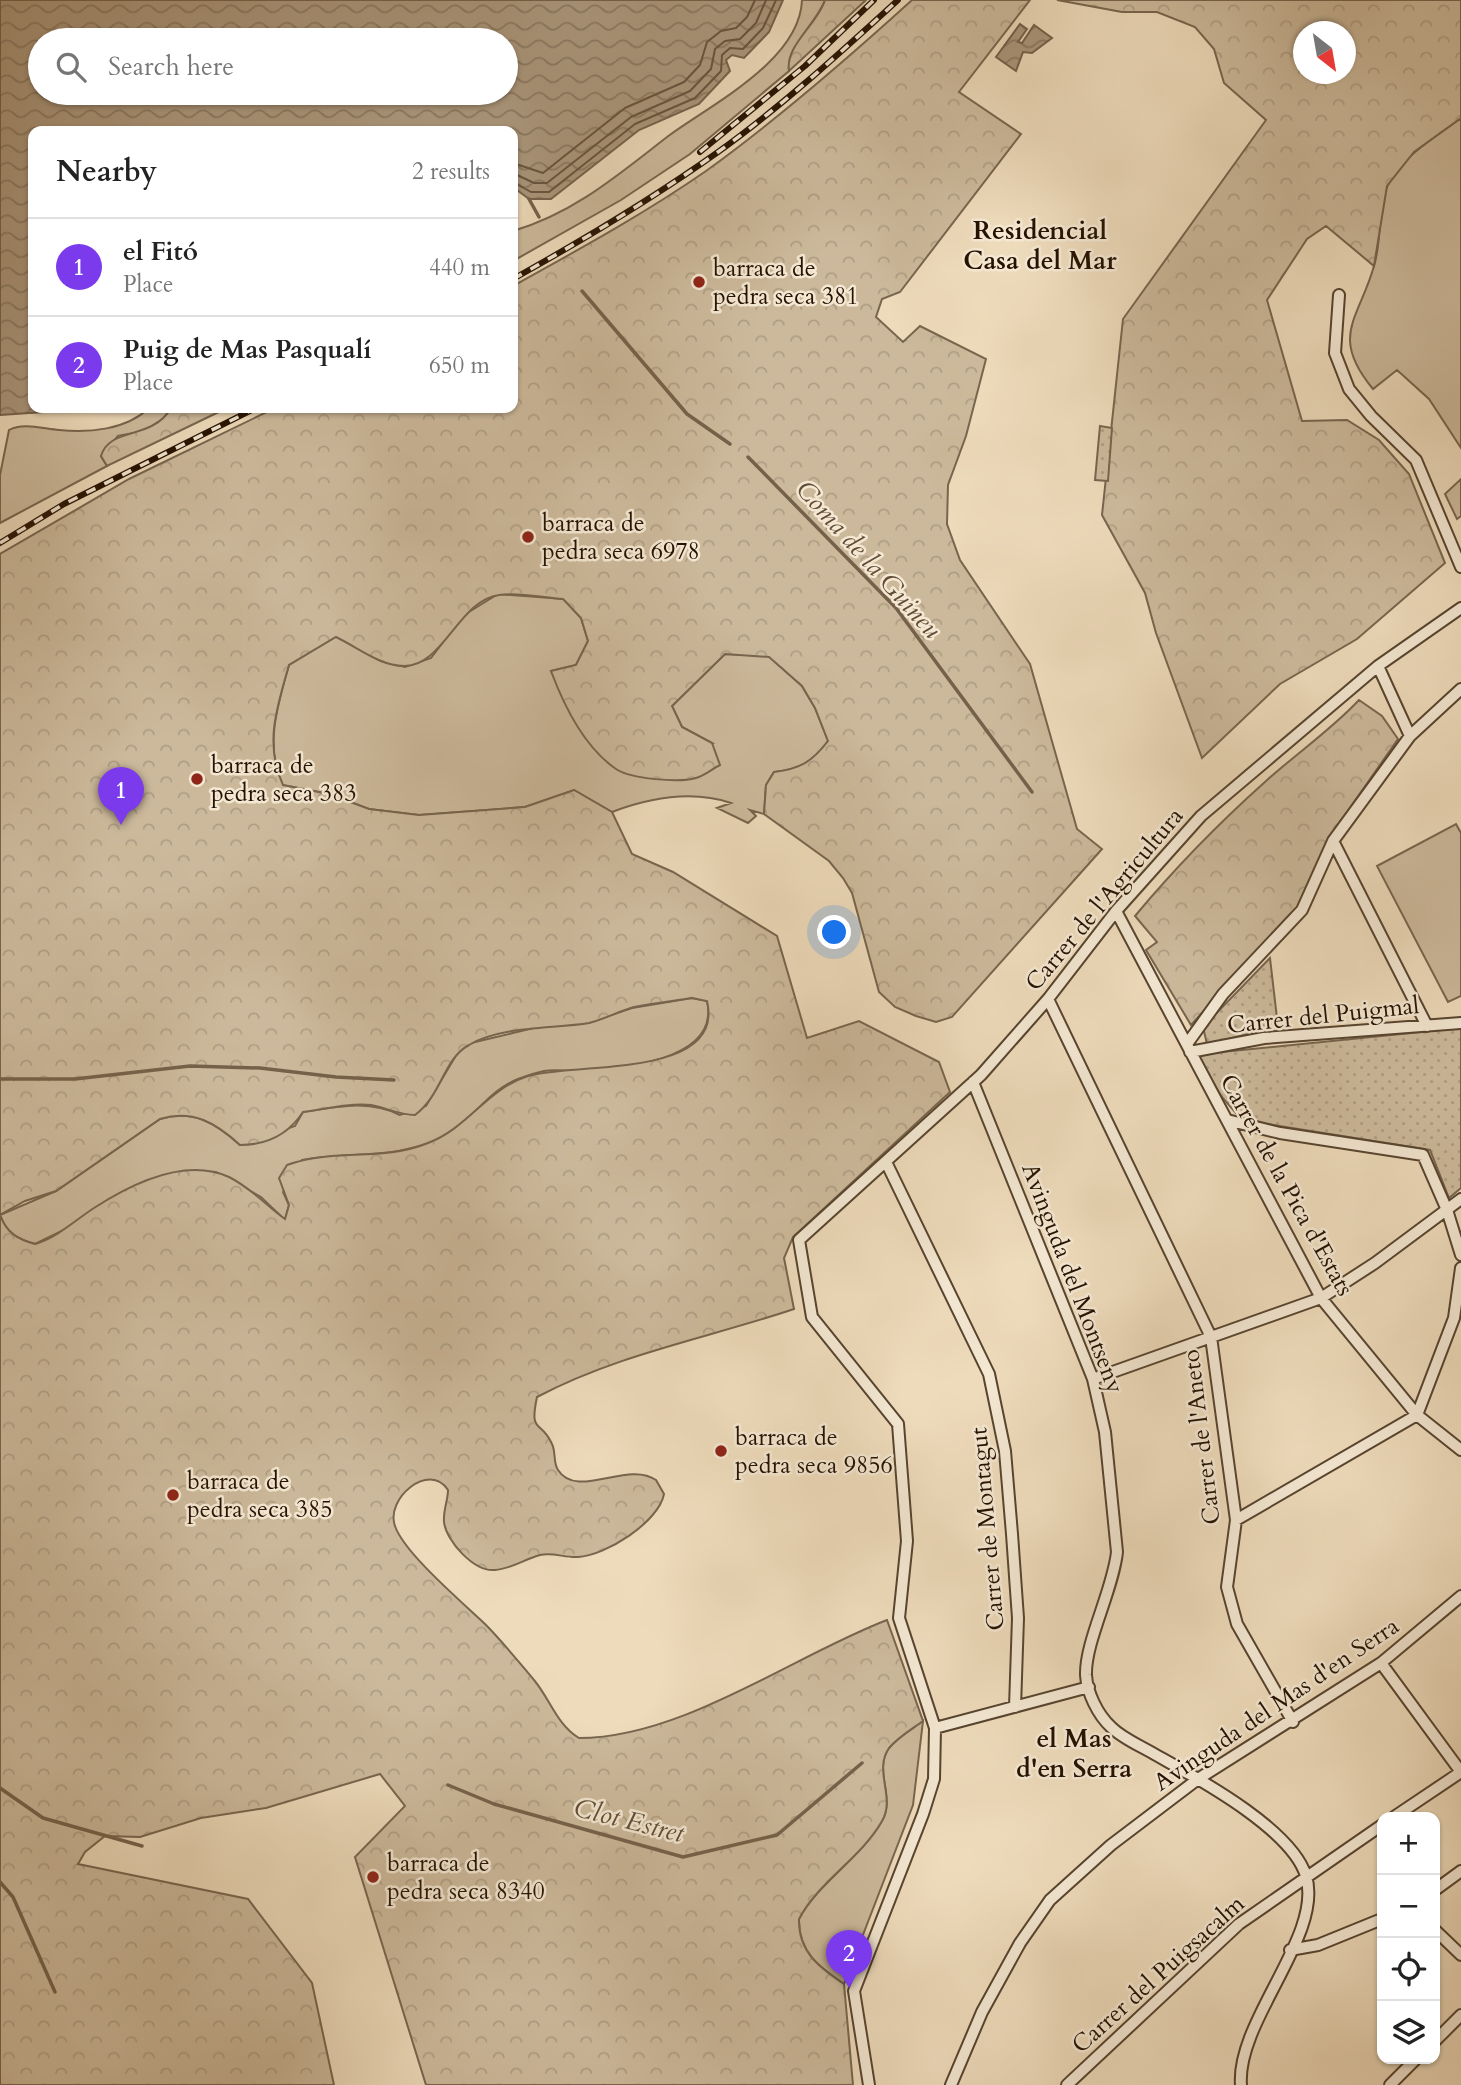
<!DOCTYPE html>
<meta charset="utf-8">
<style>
body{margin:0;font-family:Cardo,serif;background:#f2f2f2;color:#222}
.controls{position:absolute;right:21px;bottom:21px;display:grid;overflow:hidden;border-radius:14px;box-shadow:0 2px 5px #0004}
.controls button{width:63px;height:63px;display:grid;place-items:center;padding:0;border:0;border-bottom:2px solid #e0e0e0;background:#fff;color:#222;font:35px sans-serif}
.compass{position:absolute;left:1293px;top:21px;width:63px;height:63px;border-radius:50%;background:#fff;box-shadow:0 2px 5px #0004;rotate:149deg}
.you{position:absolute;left:835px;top:933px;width:24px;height:24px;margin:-18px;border:5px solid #fff;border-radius:50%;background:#1a73e8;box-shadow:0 0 0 10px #1a73e833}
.badge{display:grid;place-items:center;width:46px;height:46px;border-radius:50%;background:#7c3aed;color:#fff;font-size:23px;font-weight:700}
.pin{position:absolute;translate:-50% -58px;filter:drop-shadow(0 2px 4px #0008)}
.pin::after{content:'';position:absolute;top:37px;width:24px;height:21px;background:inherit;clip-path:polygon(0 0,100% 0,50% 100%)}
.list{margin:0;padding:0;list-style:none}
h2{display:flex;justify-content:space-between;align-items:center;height:91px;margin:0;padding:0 28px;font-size:30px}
h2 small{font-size:23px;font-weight:400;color:#767676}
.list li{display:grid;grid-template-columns:46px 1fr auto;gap:21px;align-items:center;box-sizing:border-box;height:98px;padding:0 28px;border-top:2px solid #e0e0e0}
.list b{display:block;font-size:26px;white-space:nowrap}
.list p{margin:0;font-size:23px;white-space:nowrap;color:#767676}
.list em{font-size:23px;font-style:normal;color:#767676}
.icon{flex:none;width:38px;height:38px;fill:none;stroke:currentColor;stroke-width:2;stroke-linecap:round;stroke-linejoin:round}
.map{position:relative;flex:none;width:1461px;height:2085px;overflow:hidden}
.search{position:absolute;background:#fff;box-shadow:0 2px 5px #0004;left:28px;top:28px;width:490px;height:77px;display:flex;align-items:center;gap:18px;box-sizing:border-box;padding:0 24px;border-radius:38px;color:#767676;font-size:26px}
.panel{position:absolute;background:#fff;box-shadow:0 2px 5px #0004;left:28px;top:126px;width:490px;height:287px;border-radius:14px}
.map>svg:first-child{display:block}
.green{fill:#ccb99b;stroke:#78654e;stroke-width:2}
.forest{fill:url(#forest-crowns);stroke:#78654e;stroke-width:2;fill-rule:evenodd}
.park{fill:url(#park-dots);stroke:#78654e;stroke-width:2}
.water{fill:url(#water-waves);stroke:#75614a;stroke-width:2;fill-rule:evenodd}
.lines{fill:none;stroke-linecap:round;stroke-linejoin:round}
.shore{stroke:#68543e;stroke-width:2}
.stream{stroke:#75614a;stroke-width:3.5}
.minor-casing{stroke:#57442f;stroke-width:14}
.minor{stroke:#f4e8d3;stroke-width:10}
.rail-casing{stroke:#251100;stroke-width:6}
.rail{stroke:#f4e8d3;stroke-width:3.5;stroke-dasharray:10;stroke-linecap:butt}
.poi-dot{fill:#8f2418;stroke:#f4e8d3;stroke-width:2.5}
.labels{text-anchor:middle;stroke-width:5;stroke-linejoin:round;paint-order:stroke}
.poi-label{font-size:24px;fill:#251100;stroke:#f4e8d3;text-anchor:start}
.street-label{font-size:24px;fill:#251100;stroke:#f4e8d3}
.neighbourhood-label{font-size:26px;font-weight:bold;fill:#251100;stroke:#f4e8d3}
.water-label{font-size:26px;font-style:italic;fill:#614d37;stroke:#f4e8d3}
</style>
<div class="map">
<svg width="1461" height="2085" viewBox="0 0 1461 2085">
<defs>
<pattern id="forest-crowns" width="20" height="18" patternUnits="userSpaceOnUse" patternTransform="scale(1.75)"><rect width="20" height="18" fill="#ccb99b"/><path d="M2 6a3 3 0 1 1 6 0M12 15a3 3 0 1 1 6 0" fill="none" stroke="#af9e84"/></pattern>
<pattern id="park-dots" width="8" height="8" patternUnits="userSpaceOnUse" patternTransform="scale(1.75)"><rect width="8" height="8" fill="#ccb99b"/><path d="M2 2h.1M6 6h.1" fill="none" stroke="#af9e84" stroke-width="1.8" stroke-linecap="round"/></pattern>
<pattern id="water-waves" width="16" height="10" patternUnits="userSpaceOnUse" patternTransform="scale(1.75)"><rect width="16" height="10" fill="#aa967b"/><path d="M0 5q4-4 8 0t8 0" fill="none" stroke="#8a7962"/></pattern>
</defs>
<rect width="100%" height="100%" fill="#eedbbb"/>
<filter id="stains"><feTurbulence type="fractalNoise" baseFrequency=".00286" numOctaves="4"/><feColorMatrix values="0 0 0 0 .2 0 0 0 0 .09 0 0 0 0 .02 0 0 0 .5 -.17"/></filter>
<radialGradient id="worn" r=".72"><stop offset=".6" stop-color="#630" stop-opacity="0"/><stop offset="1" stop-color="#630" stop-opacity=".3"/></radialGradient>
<!-- green -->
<path class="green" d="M802 0H825C817 23 786 46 789 71L690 154 621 200 513 261V231C574 213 618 175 667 137 710 105 800 61 802 0Z
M1461 118V448L1429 399 1397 370 1373 389C1329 336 1359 319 1374 266 1382 241 1377 211 1387 187 1398 159 1438 135 1461 118Z
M149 408H171L164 418 144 431 118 436 101 456 107 466 0 523V475L9 430C23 422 44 429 59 430 89 433 126 430 149 408Z
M1461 479V516L1457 519 1445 494Z
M498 594 564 599 581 618 588 641 576 665 551 671 574 720 598 752 712 743 682 727 672 706 725 654 769 656 802 686 815 708 828 741C812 762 800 769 774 772L766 785 764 814 750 810 756 816 748 823 717 808 731 803C692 790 649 798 612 812L574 790 525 807 419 815 369 809 329 794 282 785C265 744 277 707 289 665L336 636 381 661 405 667 431 658 464 615Z
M1456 824 1461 833V996L1448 1002 1377 866Z
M692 998 707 1001C721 1062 618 1069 576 1071 565 1071 554 1069 544 1071 535 1073 526 1076 518 1079 487 1091 472 1122 443 1137 397 1160 350 1151 302 1160L283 1192 289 1205 285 1220 261 1197 216 1172 185 1171 35 1244C16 1239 7 1233 0 1215L56 1191 160 1119C193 1109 216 1123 240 1145L295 1126 303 1112C337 1107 368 1099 400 1115L426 1106 458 1052 471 1043 542 1026 588 1023 632 1008Z
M923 1721 913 1805 844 1984C819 1968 798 1951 799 1919 819 1882 861 1858 882 1821 896 1797 873 1771 889 1748 898 1737 912 1729 923 1721Z"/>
<!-- forest -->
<path class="forest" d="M825 0H866L789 71C785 45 818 24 825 0Z
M912 0H1030L959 92 1021 134 900 292 882 299 876 317 903 342 920 326 986 359 966 436 948 485 947 524 960 560 1030 664 1077 829 1102 849 952 1017 936 1022 916 1016 895 1007 879 992 852 893 843 878 829 861 764 814 766 785 774 772C800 769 812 762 828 741L815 708 802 686 769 657 725 654 672 706 682 727 712 743 720 765C712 769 704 776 696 778 679 783 631 779 616 769 584 747 564 706 551 671L576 665 588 641 581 618 563 599C544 598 519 592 499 595 459 600 443 667 404 666 380 666 357 647 336 637L289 665C277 707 264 744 283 785L329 794 369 809 419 815 525 807 574 790 612 812 632 854 673 872 777 936 807 1038 859 1021 939 1062 950 1092 793 1237 784 1258 794 1309C708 1338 618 1354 537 1397 529 1435 541 1419 552 1444 556 1452 553 1463 558 1470 577 1500 628 1460 656 1480L664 1494C659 1522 605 1556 578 1557 565 1558 553 1552 540 1555 525 1559 511 1569 495 1570 474 1572 446 1541 444 1522 443 1511 448 1500 448 1490 429 1461 385 1499 395 1526 404 1553 463 1603 485 1624 502 1641 518 1661 534 1680 550 1699 557 1725 579 1738 682 1738 793 1656 887 1620L923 1721C912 1729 898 1737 889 1748 873 1771 896 1797 882 1821 861 1858 818 1882 799 1919 798 1952 819 1967 844 1984L853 2085H426L355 1857 405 1806 380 1774 266 1808 201 1818 140 1837 105 1836 85 1852 78 1864 248 1899 312 1983 334 2085H0V554L129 479 275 408H513V286C578 250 644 214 706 171 778 119 846 60 912 0ZM692 998 707 1001C726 1080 571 1062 528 1076 487 1089 468 1128 428 1143 382 1162 333 1148 287 1165L279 1178 289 1205 285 1219C266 1205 251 1188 229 1177 185 1157 131 1184 94 1208 74 1221 58 1237 35 1244 17 1239 7 1233 0 1215L25 1201 56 1191 160 1119C193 1109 216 1123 240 1145 267 1145 288 1135 303 1112 325 1109 349 1103 371 1105 387 1108 399 1115 415 1115 442 1095 443 1059 469 1045 501 1026 553 1029 589 1023 605 1019 619 1011 634 1007 653 1003 673 1001 692 998Z
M1057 0H1461V118L1414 152 1387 186 1374 266 1326 226 1307 239 1267 300 1302 421 1347 420 1379 440 1409 474 1445 563 1357 639 1280 684 1202 758 1156 633 1145 593 1102 515 1123 319 1266 120 1224 83 1214 49 1195 27 1157 12H1122ZM1304 32H1346V74H1304Z
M171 408H227L107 466 101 456C110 426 152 441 171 408Z
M1359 700 1382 716 1398 739 1329 838 1297 909 1191 1025 1146 950 1157 942 1135 916C1175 868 1219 823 1266 781 1297 753 1331 730 1359 700Z"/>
<!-- park -->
<path class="park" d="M1100 426 1112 428 1108 481 1095 480Z
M1270 958 1278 1027 1207 1044 1203 1027Z
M1461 1028V1188L1449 1198 1430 1150 1242 1120 1221 1096 1199 1058 1202 1054Z"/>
<!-- water -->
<path class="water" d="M0 0H783L769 32 744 58 732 55 726 60 730 71 699 104 639 130 551 199H529L513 187V131H33V408H105L0 415ZM40 40H506V93H40Z
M1020 24 1027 29 1018 42 1022 43 1034 25 1052 38 1032 53 1023 52 1016 71 996 57Z"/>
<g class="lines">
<!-- shore -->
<path class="shore" d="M513 163 543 173 625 108 684 82 700 65 707 42 721 31 736 28 747 17 755 0
M513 173 534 183H547L631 117 690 91 711 69 715 49 725 41 740 39 756 23 766 0
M513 182 531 192H549L635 124 695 98 721 71 722 55 730 48 743 49 763 28 776 0"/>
<!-- stream -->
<path class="stream" d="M529 199 539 217
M582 291 687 414 730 444
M748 457 896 608 1032 792
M0 1079H75L190 1066 260 1068 336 1077 394 1080
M448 1785 494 1804 683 1857 777 1835 862 1763
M0 1788 43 1818 142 1846
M0 1882 13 1897 55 1992"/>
<!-- minor casing -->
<g class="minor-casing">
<path id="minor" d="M1339 295 1335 353 1349 389 1371 416 1416 460 1461 567
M1378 666 1410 736
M1333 841 1427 1026
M1116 911 1321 1298 1417 1415 1461 1450
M1048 999 1211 1337 1236 1520 1227 1587 1237 1624 1293 1722
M1187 1044 1223 994 1302 910 1333 841 1410 736 1461 689
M1190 1052 1264 1038 1461 1023
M973 1082 1093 1379 1105 1432 1117 1552C1113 1590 1085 1642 1086 1675 1087 1693 1098 1715 1111 1727 1123 1739 1141 1746 1156 1755 1197 1778 1292 1829 1306 1876 1324 1935 1236 2021 1241 2085
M1227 1120 1280 1133 1423 1155 1447 1210 1461 1255
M886 1162 989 1374 1005 1451 1012 1534 1018 1618 1015 1707
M1093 1379 1321 1298 1375 1263 1461 1199
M1236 1520 1417 1415 1454 1318 1461 1268
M1381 1663 1461 1772
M935 1728 1089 1687
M1394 1817 1461 1772
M1435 1890 1461 1871
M1435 1930 1461 1955
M1290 1950 1318 1945 1382 1919
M1435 2041 1461 2015
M869 2085 854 1991 923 1814 934 1779 935 1728 899 1618 907 1541 898 1424 812 1317 799 1240 981 1075 1048 999 1116 911 1201 816 1378 666 1461 608
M951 2085 982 2012 1020 1943 1050 1900 1111 1845 1198 1779 1381 1663 1461 1596
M1067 2085 1239 1924 1382 1825
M1390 2085 1416 2059"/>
</g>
<!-- minor -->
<use href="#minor" class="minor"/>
<!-- rail casing -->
<g class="rail-casing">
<path id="rail" d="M700 152 805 66 874 0
M513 279C583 240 652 199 718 152 782 106 840 53 898 0
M0 543 64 504 256 408"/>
</g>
<!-- rail -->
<use href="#rail" class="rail"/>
</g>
<!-- markers -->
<g class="poi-dot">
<circle cx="699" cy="282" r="7"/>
<circle cx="528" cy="537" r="7"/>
<circle cx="197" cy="779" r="7"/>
<circle cx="721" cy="1451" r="7"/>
<circle cx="173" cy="1495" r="7"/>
<circle cx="373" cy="1877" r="7"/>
</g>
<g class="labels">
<!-- poi labels -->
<g class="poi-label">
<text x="713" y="276">barraca de<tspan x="713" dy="28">pedra seca 381</tspan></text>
<text x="542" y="531">barraca de<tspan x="542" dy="28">pedra seca 6978</tspan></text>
<text x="211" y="773">barraca de<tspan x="211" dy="28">pedra seca 383</tspan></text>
<text x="735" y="1445">barraca de<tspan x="735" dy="28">pedra seca 9856</tspan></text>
<text x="187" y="1489">barraca de<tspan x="187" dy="28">pedra seca 385</tspan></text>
<text x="387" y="1871">barraca de<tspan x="387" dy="28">pedra seca 8340</tspan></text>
</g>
<!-- street labels -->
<g class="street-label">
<text transform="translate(1104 899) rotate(-50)" y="8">Carrer de l'Agricultura</text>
<text transform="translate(1323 1015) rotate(-6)" y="8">Carrer del Puigmal</text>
<text transform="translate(1287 1185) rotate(61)" y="8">Carrer de la Pica d'Estats</text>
<text transform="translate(1073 1278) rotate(69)" y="8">Avinguda del Montseny</text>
<text transform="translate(1201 1437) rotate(-97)" y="8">Carrer de l'Aneto</text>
<text transform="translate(987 1529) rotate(-95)" y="8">Carrer de Montagut</text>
<text transform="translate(1276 1704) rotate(-34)" y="8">Avinguda del Mas d'en Serra</text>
<text transform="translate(1158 1974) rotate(-42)" y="8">Carrer del Puigsacalm</text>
</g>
<!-- neighbourhood labels -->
<g class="neighbourhood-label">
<text x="1040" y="239">Residencial<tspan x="1040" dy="30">Casa del Mar</tspan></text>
<text x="1074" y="1747">el Mas<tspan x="1074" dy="30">d'en Serra</tspan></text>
</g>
<!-- water labels -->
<g class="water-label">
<text transform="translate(869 559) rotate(48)" y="9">Coma de la Guineu</text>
<text transform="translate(629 1820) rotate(14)" y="9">Clot Estret</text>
</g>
</g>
<rect width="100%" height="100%" filter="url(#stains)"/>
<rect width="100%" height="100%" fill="url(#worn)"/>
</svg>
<div class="controls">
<button>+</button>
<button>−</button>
<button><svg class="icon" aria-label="locate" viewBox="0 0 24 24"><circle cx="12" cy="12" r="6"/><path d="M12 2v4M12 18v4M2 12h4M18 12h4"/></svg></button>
<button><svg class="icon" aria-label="layers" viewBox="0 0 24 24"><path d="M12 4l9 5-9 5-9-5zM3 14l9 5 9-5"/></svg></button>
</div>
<svg class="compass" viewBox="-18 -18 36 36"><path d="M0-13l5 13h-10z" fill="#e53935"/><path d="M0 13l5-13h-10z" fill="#767676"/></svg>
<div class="you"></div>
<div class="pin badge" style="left:121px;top:825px">1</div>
<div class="pin badge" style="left:849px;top:1988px">2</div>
<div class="search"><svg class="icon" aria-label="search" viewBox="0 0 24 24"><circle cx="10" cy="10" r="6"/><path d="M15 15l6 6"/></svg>Search here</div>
<section class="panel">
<h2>Nearby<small>2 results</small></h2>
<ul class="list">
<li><span class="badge">1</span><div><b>el Fitó</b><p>Place</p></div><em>440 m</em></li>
<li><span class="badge">2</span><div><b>Puig de Mas Pasqualí</b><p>Place</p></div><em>650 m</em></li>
</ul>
</section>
</div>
